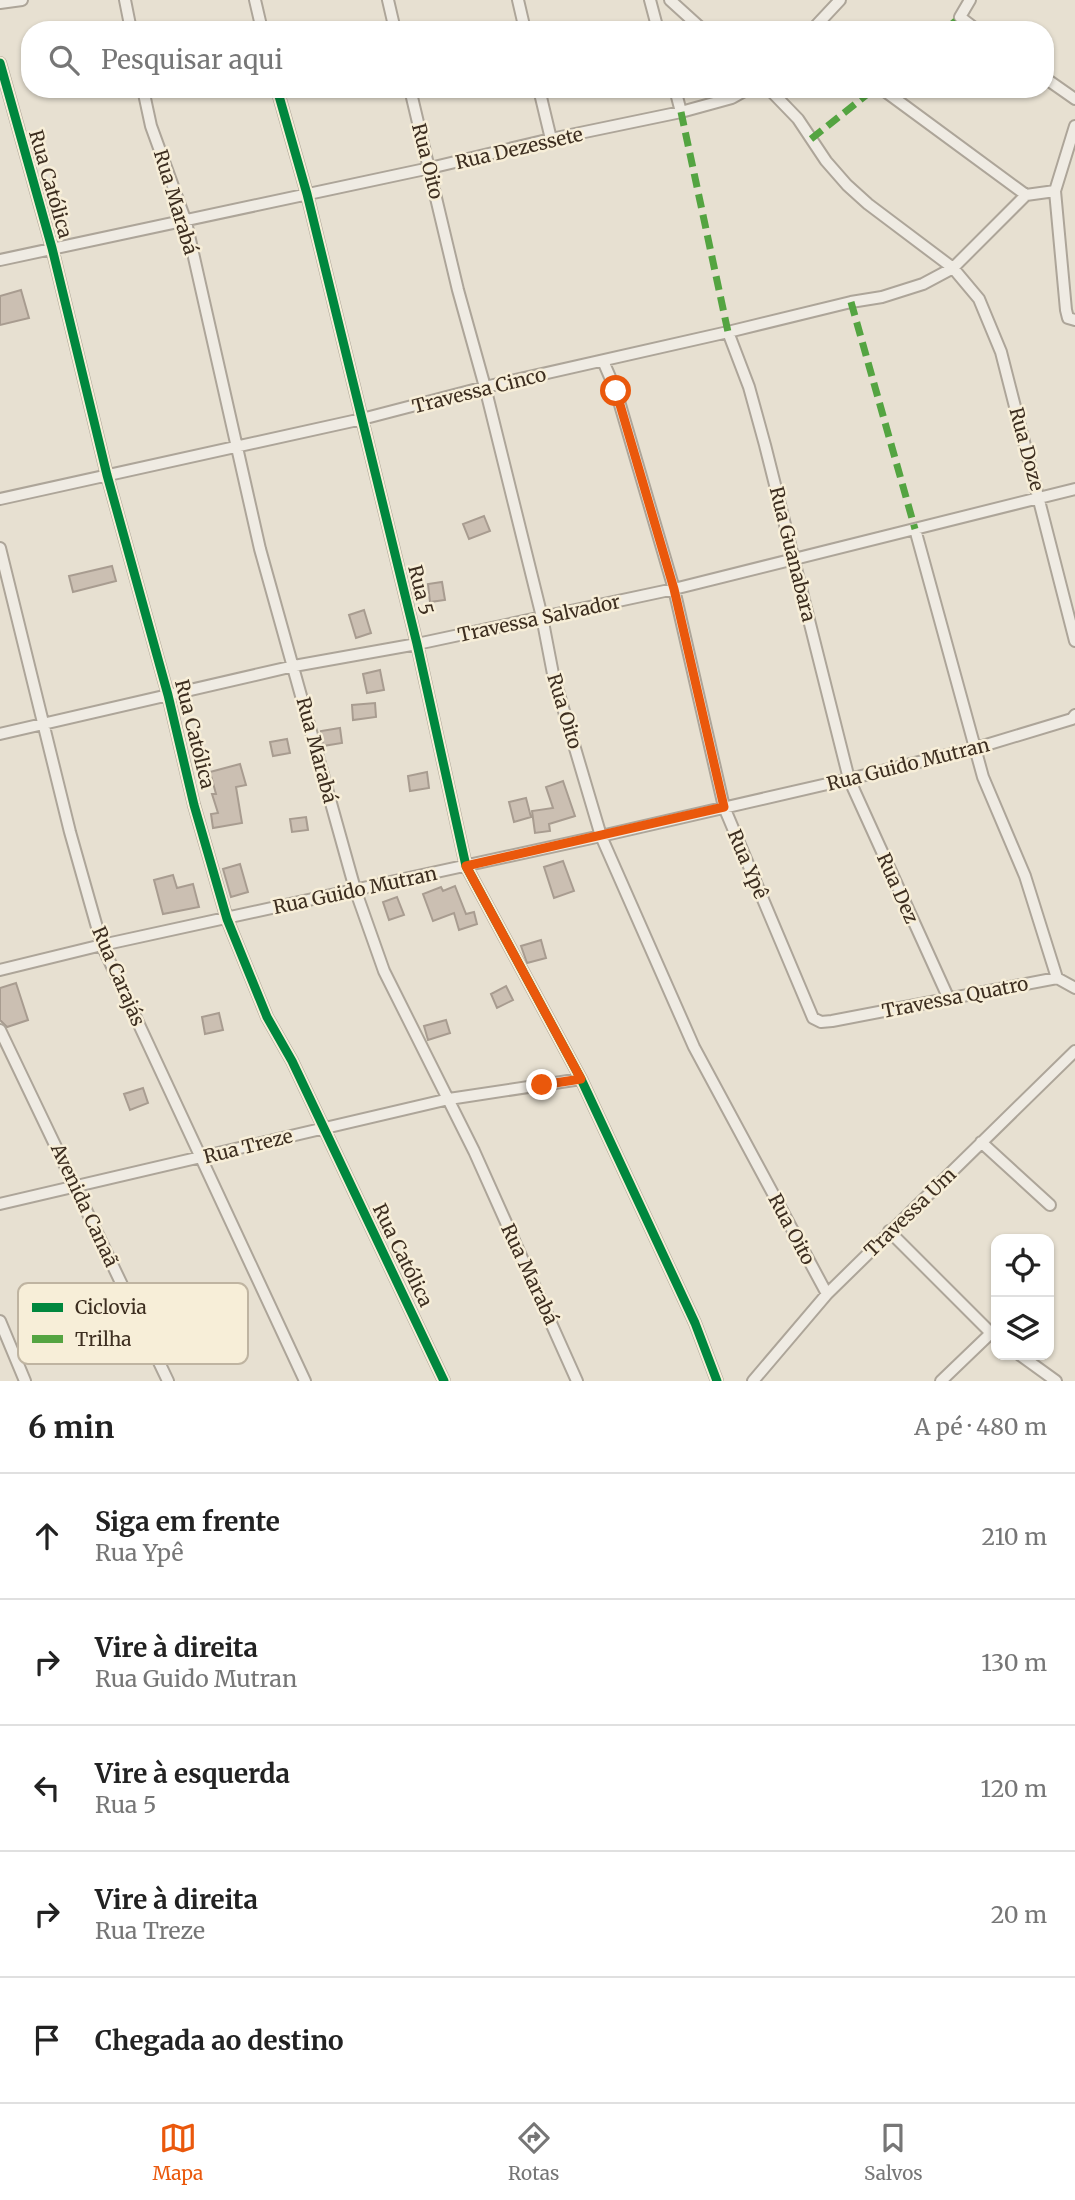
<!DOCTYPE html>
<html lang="pt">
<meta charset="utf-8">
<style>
body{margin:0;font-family:Merriweather,serif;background:#f6f6f6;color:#222}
.controls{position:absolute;right:21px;bottom:21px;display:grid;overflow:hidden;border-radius:14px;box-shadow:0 2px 5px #0004}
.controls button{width:63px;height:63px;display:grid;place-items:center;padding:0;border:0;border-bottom:2px solid #e0e0e0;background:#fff;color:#222;font:35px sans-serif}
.stop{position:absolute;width:21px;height:21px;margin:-16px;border:5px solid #ea580c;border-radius:50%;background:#fff}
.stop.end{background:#ea580c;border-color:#fff;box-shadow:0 2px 7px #0008}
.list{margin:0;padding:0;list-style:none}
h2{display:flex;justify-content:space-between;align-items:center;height:91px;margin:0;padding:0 28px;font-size:30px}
h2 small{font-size:23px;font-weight:400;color:#767676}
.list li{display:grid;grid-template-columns:46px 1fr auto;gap:21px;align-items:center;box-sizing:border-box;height:126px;padding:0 28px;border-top:2px solid #e0e0e0}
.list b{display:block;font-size:26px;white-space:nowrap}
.list p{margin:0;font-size:23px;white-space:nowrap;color:#767676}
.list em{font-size:23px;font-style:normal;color:#767676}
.icon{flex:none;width:38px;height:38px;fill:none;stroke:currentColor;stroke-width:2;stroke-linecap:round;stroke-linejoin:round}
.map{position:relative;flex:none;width:1075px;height:1381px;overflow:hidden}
.search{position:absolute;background:#fff;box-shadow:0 2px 5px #0004;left:21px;right:21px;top:21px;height:77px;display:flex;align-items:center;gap:18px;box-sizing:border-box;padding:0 24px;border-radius:28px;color:#767676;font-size:26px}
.sheet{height:721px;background:#fff}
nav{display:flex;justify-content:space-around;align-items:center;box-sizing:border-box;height:98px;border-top:2px solid #e0e0e0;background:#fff;font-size:19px;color:#767676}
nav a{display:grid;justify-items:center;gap:4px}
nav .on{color:#ea580c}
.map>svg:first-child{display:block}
.building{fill:#cbbfb2;stroke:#a89c90;stroke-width:2}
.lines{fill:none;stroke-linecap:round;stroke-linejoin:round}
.street-casing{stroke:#ada599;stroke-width:14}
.street{stroke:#efebe3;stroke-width:10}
.quiet{stroke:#54a441;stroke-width:7;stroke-dasharray:14 7;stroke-linecap:butt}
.cycleway-casing{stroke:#f7eed8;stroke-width:13}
.cycleway{stroke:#00873e;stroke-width:9}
.route{stroke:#ea580c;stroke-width:9}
.labels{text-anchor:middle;stroke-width:5;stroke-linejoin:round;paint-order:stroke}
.street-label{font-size:19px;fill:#3d2e20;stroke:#f7eed8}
.key{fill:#f7eed8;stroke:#bfb4a1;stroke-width:2}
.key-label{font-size:19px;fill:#3d2e20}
</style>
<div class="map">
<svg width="1075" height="1381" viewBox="0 0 1075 1381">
<rect width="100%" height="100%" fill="#e7e0d1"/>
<!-- building -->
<path class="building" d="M21 290 29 318 0 325V296Z
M484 516 490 531 469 539 463 524Z
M112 566 116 581 73 592 69 576Z
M442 582 445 600 430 602 428 584Z
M364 610 371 633 356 638 349 615Z
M380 670 384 690 367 693 363 674Z
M375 703 376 717 353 720 352 705Z
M340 728 342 743 323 746 321 731Z
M287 739 290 753 273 756 270 742Z
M240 764 246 785 236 787 242 823 213 828 211 814 218 813 212 794H216L210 772Z
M427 772 429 788 410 791 408 776Z
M563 781 575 816 549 824 550 831 535 833 532 811 553 808 546 787Z
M526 798 531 817 514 822 509 802Z
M306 817 308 830 292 832 290 819Z
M563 861 574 891 554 898 544 867Z
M240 864 248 892 231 897 223 869Z
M173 875 177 888 193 884 199 907 163 914 154 880Z
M455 886 466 914 474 912 477 924 459 930 454 913 433 921 423 894 441 887 443 891Z
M397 897 404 915 389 920 383 902Z
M541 940 546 958 527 963 521 946Z
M16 983 28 1020 7 1027 0 1020V988Z
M506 986 513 1000 497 1008 491 994Z
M219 1013 223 1030 205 1034 202 1017Z
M446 1020 450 1033 428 1040 424 1026Z
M143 1088 148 1103 130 1110 124 1094Z"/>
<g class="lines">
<!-- street casing -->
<g class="street-casing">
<path id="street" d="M125 0 131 30
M255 0 262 30
M388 0 395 30
M518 0 525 30
M650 0 658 30
M670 0 703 30
M970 0 960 17 977 30
M0 3 22 0
M812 30 840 0
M0 63 52 248 107 475 168 695 194 805 227 919 267 1017 292 1061 444 1381
M1045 78 1075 99
M143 89 151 126 186 222 260 549 355 889 384 971 474 1151 577 1381
M277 89 307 194 417 644 466 866 581 1079 695 1323 717 1381
M410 89 458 290 485 387 542 617 553 674 601 836 694 1047 827 1294
M539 89 551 139
M675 89 681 112
M769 89 798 119 826 161 847 185 868 204 953 268 979 299 1001 352 1075 641
M882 89 1026 195
M1075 126 1055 191 1066 310 1068 318 1075 320
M0 260 430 168 551 139 681 112 732 98 748 89
M728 332 749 387 765 445 849 779 948 997
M603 361 616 391 674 589 724 807 813 1018 821 1022 832 1021 1057 978 1075 988
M0 499 362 419 485 387 728 332 851 302 882 297 923 284 953 268 1026 195 1055 191
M915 529 983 777 1025 876 1057 978
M0 548 70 832 102 945 305 1381
M0 734 294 666 417 644 674 589 1075 489
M0 970 102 945 601 836 849 779 976 748 1072 719 1075 715
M0 1030 168 1381
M981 1142 1050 1205
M0 1204 449 1099 581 1079
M889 1231 996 1338
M0 1321 25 1381
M1020 1355 1056 1381
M753 1381 827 1294 1075 1051
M941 1381 990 1334"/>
</g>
<!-- street -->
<use href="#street" class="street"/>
<!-- quiet -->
<path class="quiet" d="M945 30 960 17
M681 112 728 332
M811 139 874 89
M851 302 915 529"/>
<!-- cycleway casing -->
<g class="cycleway-casing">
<path id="cycleway" d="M0 63 52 248 107 475 168 695 194 805 227 919 267 1017 292 1061 444 1381
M277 89 307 194 417 644 466 866 581 1079 695 1323 717 1381"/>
</g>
<!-- cycleway -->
<use href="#cycleway" class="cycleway"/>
</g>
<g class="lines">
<!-- route -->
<path class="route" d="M542 1085 581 1079 466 866 724 807 674 589 616 391"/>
</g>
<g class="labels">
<!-- street labels -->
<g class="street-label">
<text transform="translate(519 148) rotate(-13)" y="7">Rua Dezessete</text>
<text transform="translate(428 161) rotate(76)" y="7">Rua Oito</text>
<text transform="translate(51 184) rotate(74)" y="7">Rua Católica</text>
<text transform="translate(176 202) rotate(73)" y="7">Rua Marabá</text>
<text transform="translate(479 390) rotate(-14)" y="7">Travessa Cinco</text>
<text transform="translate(1027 449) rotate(75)" y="7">Rua Doze</text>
<text transform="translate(793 554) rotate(76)" y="7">Rua Guanabara</text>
<text transform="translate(421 590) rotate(76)" y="7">Rua 5</text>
<text transform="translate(539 618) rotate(-12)" y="7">Travessa Salvador</text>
<text transform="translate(565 711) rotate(73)" y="7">Rua Oito</text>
<text transform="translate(195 734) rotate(76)" y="7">Rua Católica</text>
<text transform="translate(317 750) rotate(75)" y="7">Rua Marabá</text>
<text transform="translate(908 764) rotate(-14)" y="7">Rua Guido Mutran</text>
<text transform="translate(748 864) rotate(67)" y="7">Rua Ypê</text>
<text transform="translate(898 888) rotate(66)" y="7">Rua Dez</text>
<text transform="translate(355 890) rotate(-12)" y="7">Rua Guido Mutran</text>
<text transform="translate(119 976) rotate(67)" y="7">Rua Carajás</text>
<text transform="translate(955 997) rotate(-11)" y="7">Travessa Quatro</text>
<text transform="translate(248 1146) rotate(-14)" y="7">Rua Treze</text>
<text transform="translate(85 1205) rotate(65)" y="7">Avenida Canaã</text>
<text transform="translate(910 1212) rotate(-44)" y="7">Travessa Um</text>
<text transform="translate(792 1229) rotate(62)" y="7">Rua Oito</text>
<text transform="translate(403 1255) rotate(64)" y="7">Rua Católica</text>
<text transform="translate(530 1274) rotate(65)" y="7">Rua Marabá</text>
</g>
</g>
<!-- legend -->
<rect x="18" y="1283" width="230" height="81" rx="10" class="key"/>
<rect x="32" y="1303" width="31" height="9" fill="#00873e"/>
<rect x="32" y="1335" width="31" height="8" fill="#54a441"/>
<g class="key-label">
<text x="75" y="1314">Ciclovia</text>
<text x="75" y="1346">Trilha</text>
</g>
</svg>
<div class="controls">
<button><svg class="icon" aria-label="locate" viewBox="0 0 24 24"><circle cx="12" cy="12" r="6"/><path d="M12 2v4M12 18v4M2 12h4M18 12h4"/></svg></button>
<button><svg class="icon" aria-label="layers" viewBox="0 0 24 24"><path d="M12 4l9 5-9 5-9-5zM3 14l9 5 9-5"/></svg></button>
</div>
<div class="stop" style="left:616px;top:391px"></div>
<div class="stop end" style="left:542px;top:1085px"></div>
<div class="search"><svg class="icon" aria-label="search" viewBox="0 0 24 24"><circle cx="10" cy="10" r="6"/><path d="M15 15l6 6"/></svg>Pesquisar aqui</div>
</div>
<section class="sheet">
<h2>6 min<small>A pé · 480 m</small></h2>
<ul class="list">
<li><svg class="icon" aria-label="ahead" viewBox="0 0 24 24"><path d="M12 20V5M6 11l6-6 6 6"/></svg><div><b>Siga em frente</b><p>Rua Ypê</p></div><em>210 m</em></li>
<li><svg class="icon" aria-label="right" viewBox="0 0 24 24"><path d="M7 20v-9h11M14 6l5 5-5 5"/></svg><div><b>Vire à direita</b><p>Rua Guido Mutran</p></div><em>130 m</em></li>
<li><svg class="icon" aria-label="left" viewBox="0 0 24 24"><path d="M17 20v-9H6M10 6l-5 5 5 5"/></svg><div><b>Vire à esquerda</b><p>Rua 5</p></div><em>120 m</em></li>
<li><svg class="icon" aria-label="right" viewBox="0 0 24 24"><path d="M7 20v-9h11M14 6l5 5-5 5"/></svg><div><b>Vire à direita</b><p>Rua Treze</p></div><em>20 m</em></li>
<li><svg class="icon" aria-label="arrive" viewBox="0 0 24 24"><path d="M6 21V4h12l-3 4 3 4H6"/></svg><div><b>Chegada ao destino</b></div></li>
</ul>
</section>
<nav>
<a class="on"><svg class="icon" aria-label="map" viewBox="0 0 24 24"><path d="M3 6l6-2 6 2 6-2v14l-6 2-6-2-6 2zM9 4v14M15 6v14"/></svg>Mapa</a>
<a><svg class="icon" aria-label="directions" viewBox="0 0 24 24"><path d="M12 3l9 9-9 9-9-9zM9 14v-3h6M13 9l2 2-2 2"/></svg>Rotas</a>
<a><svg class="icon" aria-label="saved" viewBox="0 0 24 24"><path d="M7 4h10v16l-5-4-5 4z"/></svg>Salvos</a>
</nav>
